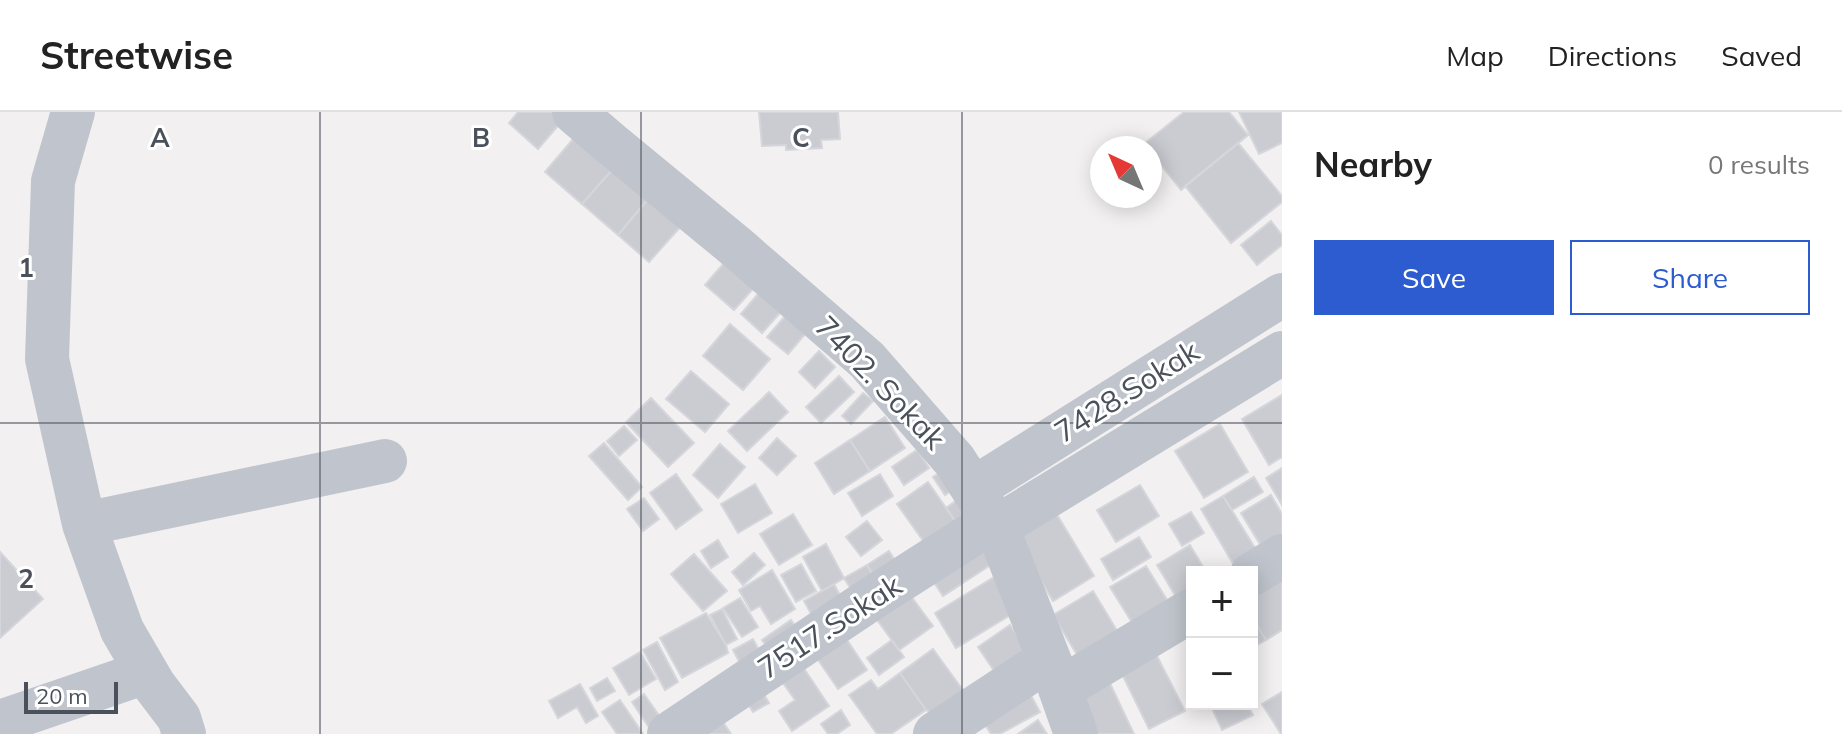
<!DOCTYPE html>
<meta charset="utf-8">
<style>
body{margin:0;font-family:Mulish,sans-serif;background:#f6f6f6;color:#222}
.controls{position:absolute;right:24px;bottom:24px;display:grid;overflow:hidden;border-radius:0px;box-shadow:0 4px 20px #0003}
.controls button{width:72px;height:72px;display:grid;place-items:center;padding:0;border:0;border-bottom:2px solid #e0e0e0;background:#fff;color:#222;font:40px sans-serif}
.compass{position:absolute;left:1090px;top:24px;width:72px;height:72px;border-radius:50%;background:#fff;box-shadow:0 4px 20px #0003;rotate:316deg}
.scale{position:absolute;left:24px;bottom:20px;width:94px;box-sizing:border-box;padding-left:8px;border:4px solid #4a515b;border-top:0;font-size:22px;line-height:28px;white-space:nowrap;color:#4a515b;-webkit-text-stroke:6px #fff;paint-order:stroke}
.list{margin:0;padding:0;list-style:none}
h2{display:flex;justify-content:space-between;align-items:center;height:104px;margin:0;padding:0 32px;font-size:34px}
h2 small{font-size:26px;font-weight:400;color:#767676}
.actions{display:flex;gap:16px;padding:24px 32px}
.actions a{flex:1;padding:18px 0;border:2px solid #2c5cd0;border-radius:0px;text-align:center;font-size:28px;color:#2c5cd0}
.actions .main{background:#2c5cd0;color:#fff}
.map{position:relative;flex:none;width:1282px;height:622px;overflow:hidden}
header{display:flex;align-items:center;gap:48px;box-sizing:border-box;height:112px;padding:0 40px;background:#fff;border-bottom:2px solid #e0e0e0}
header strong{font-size:38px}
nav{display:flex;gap:44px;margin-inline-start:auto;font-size:28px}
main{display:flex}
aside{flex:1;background:#fff}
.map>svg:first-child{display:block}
.building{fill:#cbccd2;stroke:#d5d6db;stroke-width:2}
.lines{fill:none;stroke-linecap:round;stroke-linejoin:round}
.minor{stroke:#c0c5cd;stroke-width:44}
.grid{fill:none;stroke:#4a515b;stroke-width:2;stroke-opacity:0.55}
.labels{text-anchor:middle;stroke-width:6;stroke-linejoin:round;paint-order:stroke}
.street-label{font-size:30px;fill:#4a515b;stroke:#fff}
.grid-label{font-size:26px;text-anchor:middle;font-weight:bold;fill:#4a515b;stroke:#fff;stroke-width:6;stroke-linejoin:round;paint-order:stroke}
</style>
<header>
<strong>Streetwise</strong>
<nav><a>Map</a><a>Directions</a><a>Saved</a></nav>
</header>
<main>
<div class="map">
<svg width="1282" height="622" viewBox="0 0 1282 622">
<rect width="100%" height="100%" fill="#f2f0f0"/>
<!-- building -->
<path class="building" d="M518 0H553L563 8 538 37 509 11Z
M759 0H838L840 27 821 28 822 36 786 38V33L762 34Z
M1184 0H1229L1248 23 1181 78 1150 39V36H1147L1144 32Z
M1239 0H1282V31L1259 42Z
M574 26 611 59 582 92 545 60Z
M1238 31 1282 84V90L1231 131 1185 74Z
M612 58 647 88 618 123 582 92Z
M650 85 682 113 649 150 618 123Z
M1271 109 1282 123V133L1257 153 1241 133Z
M731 143 760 169 734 198 705 173Z
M764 175 786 194 762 221 741 202Z
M792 196 812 214 788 242 767 225Z
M730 212 770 247 743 278 703 244Z
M819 239 835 255 815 276 799 260Z
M691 259 729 292 705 320 666 287Z
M839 264 854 280 821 311 806 295Z
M769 280 788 300 747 339 728 319Z
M863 281 873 289 851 312 842 304Z
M1282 283V345L1269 353 1242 307Z
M651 286 694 331 668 355 626 310Z
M885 305 905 336 870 359 850 328Z
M1220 312 1248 360 1204 386 1175 339Z
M624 314 637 328 619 344 607 329Z
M777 326 796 344 777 363 759 346Z
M850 328 870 359 834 382 815 351Z
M604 331 642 375 628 388 589 344Z
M720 332 745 355 718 386 693 363Z
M917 338 929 356 904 373 892 355Z
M947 356 959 373 945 383 933 365Z
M1282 356V393L1266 366Z
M676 362 702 398 676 417 650 381Z
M880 362 893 384 862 404 848 381Z
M1254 365 1263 380 1232 398 1223 384Z
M928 370 960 416 929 437 897 392Z
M755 372 772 401 738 421 721 392Z
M1140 373 1159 404 1116 430 1097 398Z
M964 383 978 403 960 416 946 396Z
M1271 383 1282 402V425L1263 437 1241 401Z
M1223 384 1258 441 1235 455 1201 397Z
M644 386 659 407 643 419 627 397Z
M1191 400 1204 421 1182 434 1169 412Z
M1056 401 1094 464 1053 489 1016 426Z
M793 402 812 433 779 453 760 422Z
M867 409 882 428 861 444 846 425Z
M1139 425 1151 445 1113 468 1101 447Z
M975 426 992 452 943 484 926 458Z
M718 428 728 445 711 456 701 439Z
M826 432 844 466 822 479 803 445Z
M1190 433 1206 460H1192V479L1178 488 1157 453Z
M889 439 901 458 878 472 867 453Z
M0 440 43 487 0 526Z
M754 441 765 453 743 473 732 460Z
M694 442 727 479 703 499 671 462Z
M801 452 816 479 796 490 781 463Z
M867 453 878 472 856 485 844 466Z
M1146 454 1172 496 1136 517 1110 475Z
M772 458 795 497 771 512 760 494 751 499 739 478Z
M1001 461 1022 496 956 536 935 501Z
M1282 467V518L1266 528 1252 505V469Z
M834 472 848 498 818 515 804 489Z
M905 476 933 514 899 538 872 501Z
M1093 479 1122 527 1082 551 1053 503Z
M740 486 758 515 742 525 723 496Z
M722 497 737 527 726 533 710 503Z
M706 501 726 533 728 541 682 566 660 526Z
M1252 505 1266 528 1252 536Z
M791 508 801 522 773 543 762 528Z
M1010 513 1033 547 1001 569 978 535Z
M843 522 867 558 838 577 814 542Z
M753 527 764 548 744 559 733 538Z
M892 528 904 545 879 563 867 546Z
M657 530 678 570 665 578 643 538Z
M1153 536 1185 599 1149 617 1118 554Z
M933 537 965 581 935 603 926 598 900 561Z
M640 540 656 567 629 583 613 556Z
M799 549 829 594 792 619 779 599 795 588 778 564Z
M900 561 926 598 891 622H877L849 583 871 568 878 577Z
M1106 563 1134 622H1093L1073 579Z
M607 566 615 579 597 589 590 576Z
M580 572 598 604 586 611 577 595 558 606 549 589Z
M1027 576 1040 600 1000 622H991L979 603Z
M761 577 769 591 753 600 745 587Z
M1282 580V622H1281L1262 592Z
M644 582 665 612 652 620 632 590Z
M620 588 643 622H617L602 600Z
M1210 592H1247L1253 603 1222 618Z
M841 598 850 613 837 622H828L821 612Z
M1038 608 1047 622H1018Z
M723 610 731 622H705Z"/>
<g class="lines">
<!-- minor -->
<path class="minor" d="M73 0 53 69 47 247 84 412 122 518 154 573 179 606 184 622
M574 0 610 31 734 133 867 248 955 349 997 415 1056 565 1076 622
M973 377 1282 183
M84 412 385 349
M997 415 1282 241
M1252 462 1282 444
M1060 577 1192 498
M0 610 146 560
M669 622 874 485 993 409
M935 622 1049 547"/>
</g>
<!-- grid -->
<path class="grid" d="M320 0V622M641 0V622M962 0V622M0 311H1282"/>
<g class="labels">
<!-- street labels -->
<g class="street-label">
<text transform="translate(880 271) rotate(46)" y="10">7402. Sokak</text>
<text transform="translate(1127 280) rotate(-32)" y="10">7428.Sokak</text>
<text transform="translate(830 515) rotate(-33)" y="10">7517.Sokak</text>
</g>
</g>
<g class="grid-label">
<text x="160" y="35">A</text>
<text x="481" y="35">B</text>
<text x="801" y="35">C</text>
<text x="26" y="165">1</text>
<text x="26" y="476">2</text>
</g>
</svg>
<div class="controls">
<button>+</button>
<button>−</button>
</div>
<svg class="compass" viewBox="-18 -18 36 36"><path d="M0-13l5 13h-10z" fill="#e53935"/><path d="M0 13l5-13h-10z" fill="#767676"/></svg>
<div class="scale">20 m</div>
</div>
<aside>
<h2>Nearby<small>0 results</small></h2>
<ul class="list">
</ul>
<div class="actions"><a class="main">Save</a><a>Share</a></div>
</aside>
</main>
